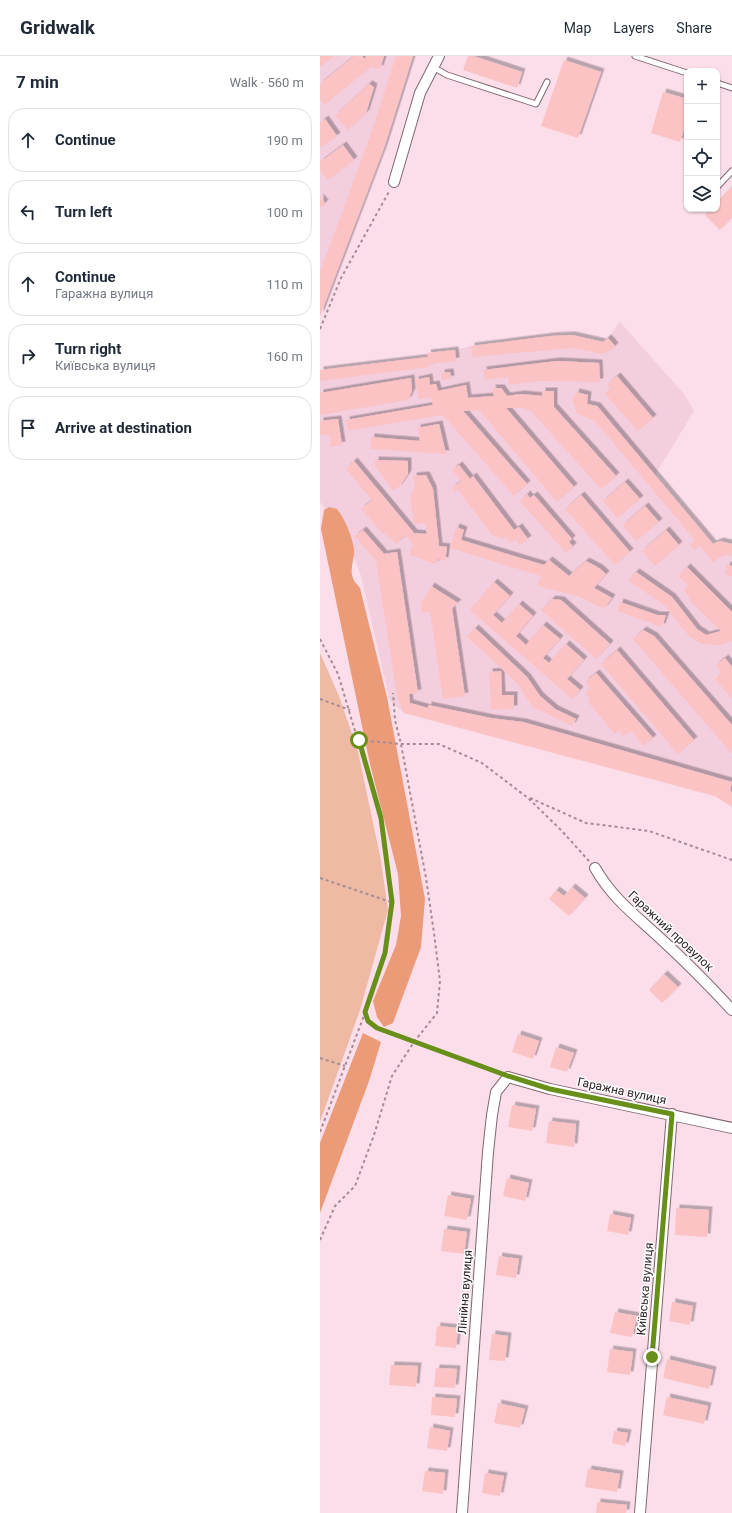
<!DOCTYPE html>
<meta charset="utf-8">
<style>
body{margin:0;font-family:Roboto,sans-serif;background:#f6f6f7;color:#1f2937}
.controls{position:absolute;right:12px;top:12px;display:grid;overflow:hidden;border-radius:8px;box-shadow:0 1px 3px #0004}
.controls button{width:36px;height:36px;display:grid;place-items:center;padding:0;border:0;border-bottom:1px solid #e0e1e3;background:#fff;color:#1f2937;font:20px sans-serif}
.stop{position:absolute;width:12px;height:12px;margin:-9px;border:3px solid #698f1b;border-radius:50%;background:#fff}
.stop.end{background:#698f1b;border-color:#fff;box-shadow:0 1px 4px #0008}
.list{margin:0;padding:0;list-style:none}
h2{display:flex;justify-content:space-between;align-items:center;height:52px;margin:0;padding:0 16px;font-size:17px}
h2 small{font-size:13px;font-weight:400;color:#747a83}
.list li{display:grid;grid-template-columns:26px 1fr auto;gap:12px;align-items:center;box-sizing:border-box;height:64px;margin:0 8px 8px;padding:0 8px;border:1px solid #e0e1e3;border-radius:16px}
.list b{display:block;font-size:15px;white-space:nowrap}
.list p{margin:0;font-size:13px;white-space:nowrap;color:#747a83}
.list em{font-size:13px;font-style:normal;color:#747a83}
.icon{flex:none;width:22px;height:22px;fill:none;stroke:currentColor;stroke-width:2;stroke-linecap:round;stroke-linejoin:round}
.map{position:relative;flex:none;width:412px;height:1457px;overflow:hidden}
header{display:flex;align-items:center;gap:24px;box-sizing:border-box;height:56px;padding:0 20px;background:#fff;border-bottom:1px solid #e0e1e3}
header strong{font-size:19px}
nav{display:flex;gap:22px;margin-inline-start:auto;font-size:14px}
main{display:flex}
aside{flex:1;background:#fff}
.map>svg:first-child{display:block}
.built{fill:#f3cedf}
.green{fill:#eebaa3}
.forest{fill:#eb9b78}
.building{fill:#fbc3c4;filter:url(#shadow)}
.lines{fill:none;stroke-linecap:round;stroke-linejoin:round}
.lane-casing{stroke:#816772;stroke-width:7}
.street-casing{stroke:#816772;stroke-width:12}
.path{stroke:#a28c96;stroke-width:2;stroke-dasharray:3 3;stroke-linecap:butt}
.lane{stroke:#fff;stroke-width:5}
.street{stroke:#fff;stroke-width:10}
.route{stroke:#698f1b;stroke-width:5}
.labels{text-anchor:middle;stroke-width:3;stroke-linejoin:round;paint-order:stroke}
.street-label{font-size:12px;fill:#2a1f24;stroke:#fff}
</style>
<header>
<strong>Gridwalk</strong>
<nav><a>Map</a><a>Layers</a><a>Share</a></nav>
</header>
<main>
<aside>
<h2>7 min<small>Walk · 560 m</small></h2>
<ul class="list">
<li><svg class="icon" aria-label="ahead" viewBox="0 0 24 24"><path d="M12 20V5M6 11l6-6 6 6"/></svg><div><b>Continue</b></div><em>190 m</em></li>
<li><svg class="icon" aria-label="left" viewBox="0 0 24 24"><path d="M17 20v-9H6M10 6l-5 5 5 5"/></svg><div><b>Turn left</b></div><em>100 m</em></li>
<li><svg class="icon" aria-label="ahead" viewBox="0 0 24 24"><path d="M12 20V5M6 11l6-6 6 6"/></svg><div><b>Continue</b><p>Гаражна вулиця</p></div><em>110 m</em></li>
<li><svg class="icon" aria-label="right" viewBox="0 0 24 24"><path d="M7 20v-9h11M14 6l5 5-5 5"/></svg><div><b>Turn right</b><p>Київська вулиця</p></div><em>160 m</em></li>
<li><svg class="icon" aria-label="arrive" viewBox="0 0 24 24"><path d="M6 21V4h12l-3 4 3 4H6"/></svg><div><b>Arrive at destination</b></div></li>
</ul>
</aside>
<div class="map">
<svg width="412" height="1457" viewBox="0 0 412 1457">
<defs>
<filter id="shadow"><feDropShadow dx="3.5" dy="-3.5" stdDeviation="0" flood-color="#0004"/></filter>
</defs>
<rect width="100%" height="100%" fill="#fcdeeb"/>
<!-- built -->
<path class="built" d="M0 0H93L64 92 0 260Z
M300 266 364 338 374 355 335 419 393 488 400 485 412 488V751L395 740 84 657 70 645 41 520 27 482 0 446V314L107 301V297L135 294 151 290 231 280 252 279 283 286 288 282Z"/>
<!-- green -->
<path class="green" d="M0 597 19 640 38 695 61 805 68 854 40 954 0 1066Z"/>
<!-- forest -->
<path class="forest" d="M9 451 17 453C25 463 32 480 34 493 35 503 29 513 33 522 34 526 38 529 40 532L67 641 105 843 101 891 73 967 64 971 57 961 53 945 76 889 81 860 78 818 50 708 1 473 4 454Z
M43 977 61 986 49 1025 0 1157V1087Z"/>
<!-- building -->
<path class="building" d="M0 0H15L0 11Z
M34 0H42L45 3 46 0H64L60 13 51 11 4 49 0 43V28Z
M76 0H93L64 92 0 260V216L48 86Z
M148 0H153L202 16 197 32 143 14Z
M244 4 281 16 258 82 221 70Z
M49 28 54 31 46 57 28 74 15 60Z
M343 36 367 43V64L360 86 331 77Z
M5 63 17 80 0 92V67Z
M23 89 34 104 8 124 0 114V106Z
M412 130V161L400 174 385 159 390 153H397V146Z
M0 141 5 147 0 152Z
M252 279 283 286 288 282 295 290 291 294 283 298 252 292 153 301 151 290 231 280Z
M135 294 136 305 110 308V311L0 325V314L108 301 107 297Z
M237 305 279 307 280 326 218 325 189 329 188 321 165 324 163 314Z
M130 316 131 323 122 324 121 317Z
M297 320 333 362 318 375 285 338 291 333 287 329Z
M109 321 110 329 116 328 118 335 146 329 148 342 174 340 172 332H181L187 340 201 338 222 340V335H234V351L296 420 281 433 211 355 203 352H186L254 431 237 446 160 355H143L207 428 194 440 123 359 28 375 26 364 113 349 111 341 99 343 95 324Z
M91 322 92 335 88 344 0 359V337Z
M256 336 268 339 267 348 277 350 393 488 400 485 412 488V500L408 499 402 500 393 506 380 490 374 494 370 489 375 484 275 365 257 358 253 345Z
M18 363 22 389 11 391 9 378 0 379V365Z
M119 368 126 398 50 393 51 381 100 385 97 372Z
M55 404 88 405V418L79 431 73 434 55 410Z
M34 405 94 477 107 478 105 467 94 468 90 443 92 434 95 433 93 420 106 419 113 433 119 490 127 491 125 505 117 503 116 508 89 499 93 488 85 479 77 488 64 477 63 478 41 453 52 444 26 413Z
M139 409 150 423 153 420 194 474 199 471 208 483 200 489 195 483 191 487 186 480 182 483 172 479 138 434 135 436 132 432 141 425 132 414Z
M305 426 320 443 297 462 283 445Z
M207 438 210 442 214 439 252 483 249 486 253 490 246 497 200 445Z
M261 439 310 496 295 509 245 453Z
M325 450 339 466 316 485 303 469Z
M136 471 144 474 141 484 224 509 229 504 249 520 266 505 279 512 286 518 274 532 292 542 284 553 258 540 217 530 221 520 130 492Z
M43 474 64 498 77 496 98 637 89 638 90 647 108 652V649L171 662 203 666 412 726 410 735 412 736V751L395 740 84 657 77 640 56 505 35 480Z
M346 474 359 489 335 510 322 495Z
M407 509 412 510V520L405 518Z
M367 511 412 556V585L410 586 398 589 381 588 369 580 345 550 308 524 316 516 352 541 377 573 386 579 401 575 372 547 364 534 368 529 358 520Z
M174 526 190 540 173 559 182 567 199 548 213 560 196 580 206 589 223 569 240 583 223 602 229 607 246 588 264 604 247 623 260 634 252 643 150 554Z
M111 530 138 547 132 552 145 640 123 643 110 556 102 557 101 548Z
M232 543 241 544 290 588 276 603 221 554Z
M300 546 337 559H346L342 571 297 555Z
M155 572 207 621 220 640 235 653 256 663 252 670 213 651 197 627 147 581Z
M323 574 334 580 412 669V698L313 583Z
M297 594 374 684 358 698 281 608Z
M405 602 412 611V643L395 623 402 616 396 609Z
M181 615 182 639H194V653L171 654 169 616Z
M276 617 333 682 324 690 310 674 304 680 299 675 295 678 268 646 271 644 265 637 270 632 265 626Z
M252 831 265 842 249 860 229 843 236 834 244 840Z
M344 918 358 931 342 947 329 934Z
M198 978 219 985 213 1003 192 996Z
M236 991 254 997 247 1016 230 1011Z
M192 1049 216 1053 212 1075 188 1071Z
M229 1065 256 1068 254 1091 226 1087Z
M187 1122 209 1127 205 1145 183 1140Z
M128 1139 151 1143 147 1164 124 1160Z
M356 1152 389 1154 387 1181 355 1179Z
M290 1158 311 1162 308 1179 287 1175Z
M124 1173 147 1176 144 1198 121 1195Z
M179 1200 199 1203 196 1222 176 1219Z
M352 1246 373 1250 370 1269 349 1265Z
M295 1256 317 1260 312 1281 290 1277Z
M117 1270 138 1272 136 1292 115 1290Z
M172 1278 188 1280 185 1305 169 1304Z
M290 1293 313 1296 310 1319 287 1316Z
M347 1303 393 1314 389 1333 343 1322Z
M71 1309 98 1310 96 1331 69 1329Z
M116 1312 137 1313 135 1332 114 1331Z
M112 1341 137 1343 135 1361 111 1359Z
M347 1341 388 1350 384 1368 343 1359Z
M178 1347 205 1353 200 1372 174 1367Z
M110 1371 130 1375 127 1395 107 1392Z
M294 1375 308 1377 305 1390 292 1387Z
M268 1413 300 1418 297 1436 265 1431Z
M105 1415 125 1417 123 1438 102 1435Z
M165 1417 184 1420 180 1440 162 1437Z
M277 1446 307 1449 306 1457H276Z"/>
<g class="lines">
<!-- lane casing -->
<g class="lane-casing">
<path id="lane" d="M315 0 367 17
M113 11 127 19 216 48 227 26
M397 27 412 32
M397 131 412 115"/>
</g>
<!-- street casing -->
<g class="street-casing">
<path id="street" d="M74 126 100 37 119 0
M275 812C293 843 314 858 340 882 365 905 389 929 412 954
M142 1457 168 1096 172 1059 176 1036 188 1021 230 1033 412 1072
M320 1457 352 1058"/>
</g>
<!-- path -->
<path class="path" d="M0 273 21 222 70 134
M0 583 18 618 61 762 72 846 65 897 45 956 48 965 57 972 179 1017
M0 643 30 654
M39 684 81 688H119L162 707 208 742 241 774 269 805
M210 742 266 767 329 775 412 804
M0 822 71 846
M0 1002 25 1010
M0 1076 45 957
M0 1184 15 1150 35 1130 54 1079 72 1020 94 986 117 957 120 925 114 877 106 822 81 688 75 664 73 637"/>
<!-- lane -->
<use href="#lane" class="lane"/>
<!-- street -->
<use href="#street" class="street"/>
</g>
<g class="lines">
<!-- route -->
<path class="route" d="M39 684 61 762 72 846 65 897 45 956 48 965 57 972 188 1020 230 1033 352 1058 332 1301"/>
</g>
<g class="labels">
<!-- street labels -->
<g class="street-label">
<text transform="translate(351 875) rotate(43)" y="4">Гаражний провулок</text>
<text transform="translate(302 1035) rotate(12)" y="4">Гаражна вулиця</text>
<text transform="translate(325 1233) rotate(-85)" y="4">Київська вулиця</text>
<text transform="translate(145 1236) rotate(-86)" y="4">Лінійна вулиця</text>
</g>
</g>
</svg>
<div class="controls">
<button>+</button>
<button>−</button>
<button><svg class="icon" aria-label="locate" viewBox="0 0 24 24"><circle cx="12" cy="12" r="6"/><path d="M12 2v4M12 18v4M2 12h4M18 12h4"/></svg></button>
<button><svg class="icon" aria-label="layers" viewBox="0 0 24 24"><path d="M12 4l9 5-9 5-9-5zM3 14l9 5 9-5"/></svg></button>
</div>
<div class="stop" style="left:39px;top:684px"></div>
<div class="stop end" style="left:332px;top:1301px"></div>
</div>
</main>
